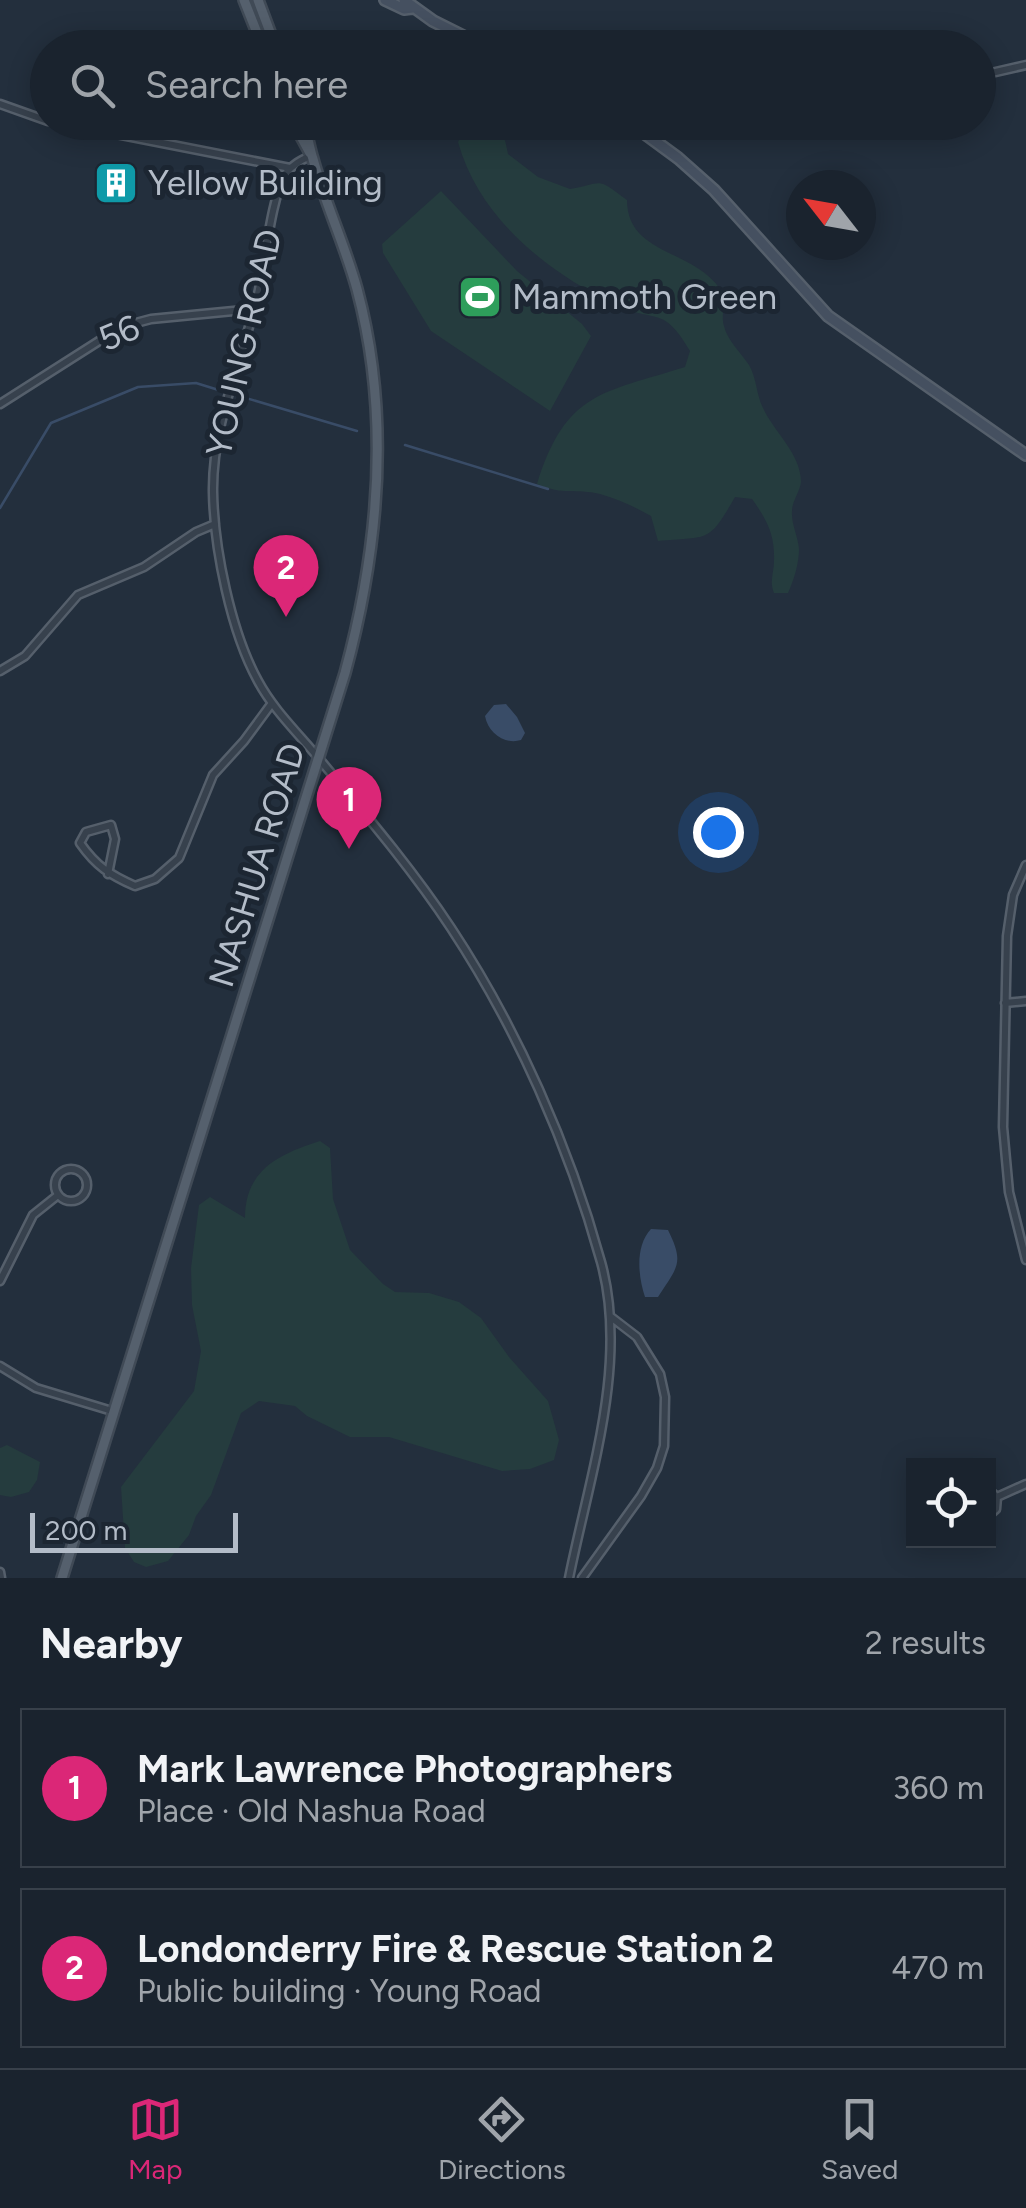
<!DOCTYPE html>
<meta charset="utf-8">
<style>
body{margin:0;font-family:Figtree,sans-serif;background:#272f3a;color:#f1f3f6}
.controls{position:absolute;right:30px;bottom:30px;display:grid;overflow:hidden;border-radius:0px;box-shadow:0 5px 25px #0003}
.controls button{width:90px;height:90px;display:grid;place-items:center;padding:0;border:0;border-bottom:2px solid #38404a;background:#1a232e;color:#f1f3f6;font:50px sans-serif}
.compass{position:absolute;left:786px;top:170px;width:90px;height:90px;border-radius:50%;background:#1a232e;box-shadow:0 5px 25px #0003;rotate:301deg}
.scale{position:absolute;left:30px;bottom:25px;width:208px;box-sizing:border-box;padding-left:10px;border:5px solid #b3bcc8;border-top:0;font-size:28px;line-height:35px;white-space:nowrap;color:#b3bcc8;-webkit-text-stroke:8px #1c2632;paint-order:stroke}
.you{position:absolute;left:718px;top:832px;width:35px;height:35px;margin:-25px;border:8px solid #fff;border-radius:50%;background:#1a73e8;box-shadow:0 0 0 15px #1a73e833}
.badge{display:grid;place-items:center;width:65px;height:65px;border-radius:50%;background:#db2777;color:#fff;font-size:32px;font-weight:700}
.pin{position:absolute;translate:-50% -82px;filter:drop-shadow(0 2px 5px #0008)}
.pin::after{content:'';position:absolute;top:52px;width:35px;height:30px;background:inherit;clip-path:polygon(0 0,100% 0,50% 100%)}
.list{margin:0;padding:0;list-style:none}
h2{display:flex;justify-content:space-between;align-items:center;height:130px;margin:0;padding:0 40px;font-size:42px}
h2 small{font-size:32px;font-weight:400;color:#9fa4aa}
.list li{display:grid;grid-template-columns:65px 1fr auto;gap:30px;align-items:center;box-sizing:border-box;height:160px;margin:0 20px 20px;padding:0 20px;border:2px solid #38404a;border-radius:0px}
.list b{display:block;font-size:38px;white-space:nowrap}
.list p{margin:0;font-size:32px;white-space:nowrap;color:#9fa4aa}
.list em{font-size:32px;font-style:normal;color:#9fa4aa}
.icon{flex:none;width:55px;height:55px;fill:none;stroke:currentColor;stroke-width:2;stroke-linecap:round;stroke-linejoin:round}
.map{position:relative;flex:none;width:1026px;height:1578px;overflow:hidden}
.search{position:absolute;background:#1a232e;box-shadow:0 5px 25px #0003;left:30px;right:30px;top:30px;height:110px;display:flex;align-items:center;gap:25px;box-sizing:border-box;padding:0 35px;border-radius:55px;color:#9fa4aa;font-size:38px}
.sheet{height:490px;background:#1a232e}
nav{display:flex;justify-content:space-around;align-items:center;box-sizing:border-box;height:140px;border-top:2px solid #38404a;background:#1a232e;font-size:28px;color:#9fa4aa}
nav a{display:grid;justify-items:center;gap:5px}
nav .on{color:#db2777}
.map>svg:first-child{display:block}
.green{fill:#253c3e}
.water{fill:#394c67}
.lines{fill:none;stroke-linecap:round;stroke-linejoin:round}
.stream{stroke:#394c67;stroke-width:2.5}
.minor-casing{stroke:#555f6b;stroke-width:11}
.secondary-casing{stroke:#555f6b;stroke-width:14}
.primary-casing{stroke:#404a56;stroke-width:14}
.minor{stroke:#37414d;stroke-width:6}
.secondary{stroke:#455060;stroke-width:9}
.primary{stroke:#55606d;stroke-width:9}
.labels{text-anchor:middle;stroke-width:10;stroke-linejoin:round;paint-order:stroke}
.poi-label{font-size:35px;fill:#b3bcc8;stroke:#1c2632;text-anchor:start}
.street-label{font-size:35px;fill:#b3bcc8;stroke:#1c2632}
</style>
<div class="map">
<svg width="1026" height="1578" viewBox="0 0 1026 1578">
<rect width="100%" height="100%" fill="#232f3d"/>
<!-- green -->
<path class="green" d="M469 123C498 122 503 126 508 154L538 177 570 189C605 183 595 176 627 200 627 255 693 249 720 289 728 302 720 314 724 326 727 340 741 353 749 365 757 379 756 394 763 408 774 432 801 454 801 482 800 492 792 501 792 511 791 524 798 536 799 549 799 563 794 580 788 593H774C769 581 774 573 774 561 775 535 767 520 752 499L735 497C708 544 710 536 658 541L651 516C635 507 618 499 600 494 575 488 564 496 537 484 566 391 603 393 685 367L690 351C663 304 656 324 616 305 547 272 479 218 458 142Z
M441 191 517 271 582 324 591 336 550 411 431 331 383 253 382 244Z
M320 1141 330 1148 333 1199 350 1250 383 1284 395 1292 429 1293 459 1302 481 1318 509 1357 548 1401 559 1440 554 1460 530 1469 502 1471 389 1437H350L307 1416 295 1406 259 1401 241 1413 211 1495 196 1516 189 1535 168 1561 146 1567 134 1562 125 1548 121 1487 194 1391 201 1351 192 1305 191 1268 199 1205 210 1197 245 1218C245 1170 279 1154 320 1141Z
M7 1445 40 1462 37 1480 29 1492 11 1497 0 1495V1448Z"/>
<!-- water -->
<path class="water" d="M506 704 517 717 525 733 521 740C505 745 488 733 485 716L494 705Z
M651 1229 668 1230C685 1264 677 1267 658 1297H645C638 1276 635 1246 651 1229Z"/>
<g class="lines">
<!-- stream -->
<path class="stream" d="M236 395 357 431
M405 445 548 489
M0 508 51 423 138 387 196 383 225 392"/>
<!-- minor casing -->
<g class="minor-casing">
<path id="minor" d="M978 76 1026 65
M0 104 48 121
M55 122 290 168
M312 155C302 160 293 164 286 173 271 197 265 264 258 294 242 360 212 424 213 492 214 549 231 632 258 681 274 711 300 735 321 761 366 815 412 869 451 928 517 1028 569 1146 601 1262 629 1363 589 1478 569 1578
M0 404 121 327 151 319 254 309
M0 671 25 656 78 595 144 567 196 532 215 524
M1026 865 1013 895 1007 936 1003 1127 1009 1192 1026 1260
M108 874 115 839 111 825 86 832 80 843C96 866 110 875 135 886L155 879 179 858 213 775 244 741 272 703
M1005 1003 1026 1001
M55 1185a16 16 0 1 1 32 0a16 16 0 1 1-32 0Z
M0 1281 33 1215 58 1195
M0 1366 36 1388 112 1411
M988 1489 997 1497
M997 1497 1026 1484
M988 1516 996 1509 997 1497
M0 1572 1 1578
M582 1578 641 1496 657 1468 664 1446 665 1397 660 1374 637 1337 611 1317"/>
</g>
<!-- secondary casing -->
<g class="secondary-casing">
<path id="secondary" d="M385 0 404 9 412 8
M404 0 433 21 487 48
M629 122 678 158 714 190 828 316 1026 455"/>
</g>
<!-- primary casing -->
<g class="primary-casing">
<path id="primary" d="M244 0 263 48
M258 0 276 48
M293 122 310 153
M62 1578 345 673C379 548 391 416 357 289 345 245 325 203 313 159 309 147 308 135 303 122"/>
</g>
<!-- minor -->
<use href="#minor" class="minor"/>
<!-- secondary -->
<use href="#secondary" class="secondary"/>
<!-- primary -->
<use href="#primary" class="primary"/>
</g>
<!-- icons -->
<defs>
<g id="building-square" transform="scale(2.25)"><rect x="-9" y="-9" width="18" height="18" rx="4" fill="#0f9aa8" stroke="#1c2632"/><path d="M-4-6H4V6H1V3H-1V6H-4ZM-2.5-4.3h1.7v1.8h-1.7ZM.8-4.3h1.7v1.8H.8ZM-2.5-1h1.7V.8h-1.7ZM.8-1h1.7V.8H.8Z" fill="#fff"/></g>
<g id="stadium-square" transform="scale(2.25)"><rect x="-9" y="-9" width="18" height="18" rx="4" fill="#2e9e5b" stroke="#1c2632"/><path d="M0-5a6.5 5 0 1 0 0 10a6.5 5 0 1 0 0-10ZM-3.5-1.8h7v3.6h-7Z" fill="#fff"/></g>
</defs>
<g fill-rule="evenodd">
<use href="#building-square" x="116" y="183"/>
<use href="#stadium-square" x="480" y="297"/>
</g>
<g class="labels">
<!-- poi labels -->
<g class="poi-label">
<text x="148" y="195">Yellow Building</text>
<text x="512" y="309">Mammoth Green</text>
</g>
<!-- street labels -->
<g class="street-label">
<text transform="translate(119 333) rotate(-23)" y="12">56</text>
<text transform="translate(244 343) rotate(-77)" y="12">YOUNG ROAD</text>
<text transform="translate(257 865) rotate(-73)" y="12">NASHUA ROAD</text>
</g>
</g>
</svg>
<div class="controls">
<button><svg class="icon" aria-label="locate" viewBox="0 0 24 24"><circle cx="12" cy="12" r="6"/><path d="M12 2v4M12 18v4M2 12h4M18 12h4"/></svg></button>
</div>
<svg class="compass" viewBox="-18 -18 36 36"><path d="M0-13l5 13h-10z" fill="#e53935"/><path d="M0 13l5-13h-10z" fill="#9fa4aa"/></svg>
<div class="scale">200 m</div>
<div class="you"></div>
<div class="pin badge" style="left:349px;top:849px">1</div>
<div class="pin badge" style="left:286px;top:617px">2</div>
<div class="search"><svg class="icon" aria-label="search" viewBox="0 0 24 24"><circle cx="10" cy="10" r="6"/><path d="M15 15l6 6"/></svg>Search here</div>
</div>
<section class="sheet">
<h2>Nearby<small>2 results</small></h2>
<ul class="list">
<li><span class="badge">1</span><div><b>Mark Lawrence Photographers</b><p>Place · Old Nashua Road</p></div><em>360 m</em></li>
<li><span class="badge">2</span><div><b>Londonderry Fire &amp; Rescue Station 2</b><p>Public building · Young Road</p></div><em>470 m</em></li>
</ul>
</section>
<nav>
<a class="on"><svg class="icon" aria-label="map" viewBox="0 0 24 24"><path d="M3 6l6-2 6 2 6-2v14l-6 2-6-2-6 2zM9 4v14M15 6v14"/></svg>Map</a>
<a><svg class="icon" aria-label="directions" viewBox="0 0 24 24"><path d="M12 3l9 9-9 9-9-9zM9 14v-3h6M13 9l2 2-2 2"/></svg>Directions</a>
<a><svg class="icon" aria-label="saved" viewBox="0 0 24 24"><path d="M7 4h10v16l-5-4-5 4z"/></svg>Saved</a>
</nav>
